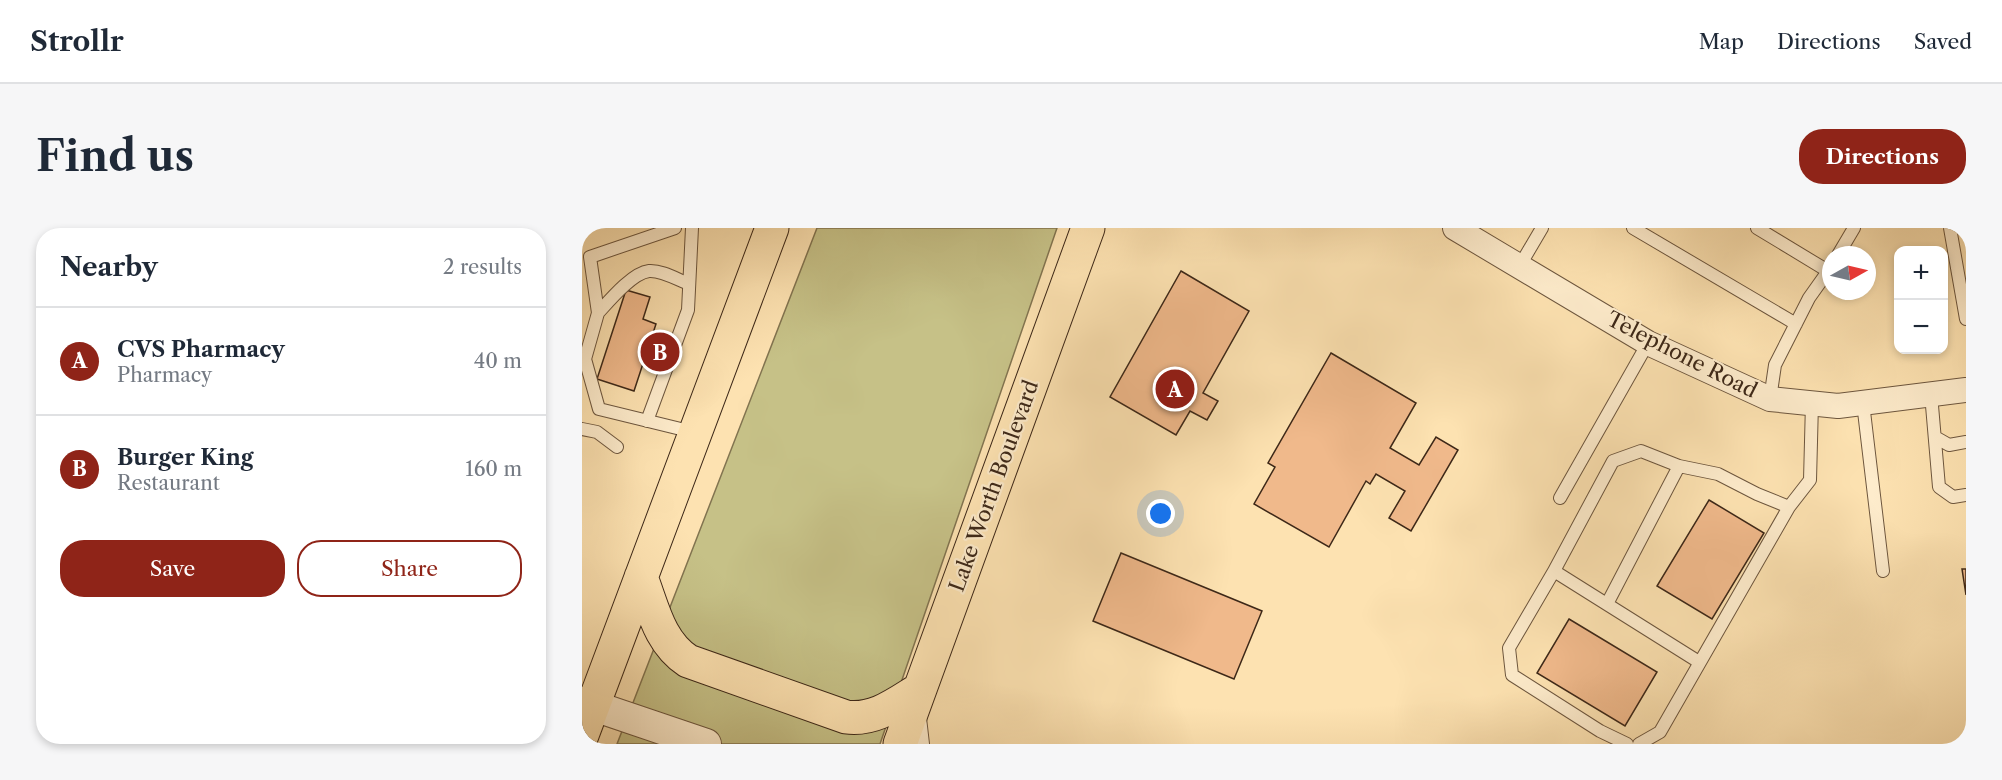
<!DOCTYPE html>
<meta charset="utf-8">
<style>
body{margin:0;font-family:"Libre Caslon Text",serif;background:#f6f6f7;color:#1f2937}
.controls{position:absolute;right:18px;top:18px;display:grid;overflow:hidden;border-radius:12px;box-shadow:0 3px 9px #0003}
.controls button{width:54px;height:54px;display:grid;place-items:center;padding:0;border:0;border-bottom:2px solid #e0e1e3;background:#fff;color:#1f2937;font:30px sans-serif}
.compass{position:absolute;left:1240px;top:18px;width:54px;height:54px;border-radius:50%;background:#fff;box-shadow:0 3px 9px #0003;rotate:82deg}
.you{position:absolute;left:579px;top:286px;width:21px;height:21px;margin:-15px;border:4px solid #fff;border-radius:50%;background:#1a73e8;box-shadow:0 0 0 9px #1a73e833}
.badge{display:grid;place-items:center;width:39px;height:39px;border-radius:50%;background:#8f2418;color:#fff;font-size:20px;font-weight:700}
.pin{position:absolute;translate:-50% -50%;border:3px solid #fff;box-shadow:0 2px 6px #0006}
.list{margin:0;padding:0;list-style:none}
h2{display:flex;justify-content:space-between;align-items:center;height:78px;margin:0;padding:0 24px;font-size:26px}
h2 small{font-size:20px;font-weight:400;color:#747a83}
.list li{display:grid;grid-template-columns:39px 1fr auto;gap:18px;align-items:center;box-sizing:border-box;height:108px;padding:0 24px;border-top:2px solid #e0e1e3}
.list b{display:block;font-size:22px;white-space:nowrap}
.list p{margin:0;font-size:20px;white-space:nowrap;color:#747a83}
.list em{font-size:20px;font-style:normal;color:#747a83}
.actions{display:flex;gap:12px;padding:18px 24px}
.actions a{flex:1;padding:14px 0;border:2px solid #8f2418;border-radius:24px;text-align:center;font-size:21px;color:#8f2418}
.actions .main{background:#8f2418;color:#fff}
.map{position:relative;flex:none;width:1384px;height:516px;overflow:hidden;border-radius:24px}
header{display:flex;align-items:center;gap:36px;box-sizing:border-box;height:84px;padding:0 30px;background:#fff;border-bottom:2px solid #e0e1e3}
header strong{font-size:28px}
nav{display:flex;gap:33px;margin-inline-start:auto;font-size:21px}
.intro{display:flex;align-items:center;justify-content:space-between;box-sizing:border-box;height:144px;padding:0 36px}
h1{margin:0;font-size:42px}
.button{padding:15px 27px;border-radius:24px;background:#8f2418;color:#fff;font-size:21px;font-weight:700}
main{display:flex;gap:36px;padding:0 36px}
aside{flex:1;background:#fff;border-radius:24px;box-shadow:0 3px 9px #0003}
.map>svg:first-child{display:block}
.green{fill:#c6c187;stroke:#827450;stroke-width:1.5}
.building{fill:#f0b98b;stroke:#3d2818;stroke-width:1.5}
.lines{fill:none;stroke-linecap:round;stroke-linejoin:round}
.service-casing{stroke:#6d563e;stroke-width:14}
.minor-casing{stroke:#6d563e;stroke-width:26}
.tertiary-casing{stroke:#6d563e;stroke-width:32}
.trunk-casing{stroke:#3d2818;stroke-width:35}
.service{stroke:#feeccc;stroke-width:12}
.minor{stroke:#feeccc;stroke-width:24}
.tertiary{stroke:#feeccc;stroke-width:30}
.trunk{stroke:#fde2b1;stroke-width:33}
.labels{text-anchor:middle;stroke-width:4.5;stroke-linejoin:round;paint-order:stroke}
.street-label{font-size:21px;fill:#3d2818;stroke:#feeccc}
</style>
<header>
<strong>Strollr</strong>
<nav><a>Map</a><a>Directions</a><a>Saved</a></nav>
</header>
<div class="intro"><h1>Find us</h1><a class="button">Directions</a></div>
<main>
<aside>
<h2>Nearby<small>2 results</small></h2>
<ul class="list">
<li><span class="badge">A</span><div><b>CVS Pharmacy</b><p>Pharmacy</p></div><em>40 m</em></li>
<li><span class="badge">B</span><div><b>Burger King</b><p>Restaurant</p></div><em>160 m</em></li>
</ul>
<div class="actions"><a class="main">Save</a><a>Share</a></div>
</aside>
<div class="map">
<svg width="1384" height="516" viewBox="0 0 1384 516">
<rect width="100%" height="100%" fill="#fde2b1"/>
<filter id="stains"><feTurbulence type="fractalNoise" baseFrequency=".00333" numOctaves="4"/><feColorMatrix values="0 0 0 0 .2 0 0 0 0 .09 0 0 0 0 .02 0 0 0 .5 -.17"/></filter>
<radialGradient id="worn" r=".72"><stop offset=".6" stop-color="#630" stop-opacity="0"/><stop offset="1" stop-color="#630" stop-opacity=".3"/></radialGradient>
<!-- green -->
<path class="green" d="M235 0H475L298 516H35Z"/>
<!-- building -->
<path class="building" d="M599 43 667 83 621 165 636 173 625 192 608 183 594 207 528 169Z
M44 62 68 69 61 91 74 96 52 163 15 151Z
M749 125 834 175 808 220 837 237 854 209 876 222 829 303 807 290 823 263 794 246 788 256 784 253 747 319 672 276 693 239 686 235Z
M1127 272 1182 305 1130 391 1075 358Z
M539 325 680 383 652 451 511 393Z
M1380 341H1384V367Z
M987 391 1075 444 1043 498 955 445Z"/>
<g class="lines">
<!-- service casing -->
<g class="service-casing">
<path id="service" d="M93 0 8 29 16 85 3 131 17 181 111 204
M1051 0 1214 96
M1175 0 1246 43
M1368 0 1384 91
M1256 27 1272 0
M937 39 960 0
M16 85C27 73 50 45 67 43 80 42 96 52 107 56
M1349 166 1357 259 1371 269 1384 267
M1188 171 1193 137 1227 70 1249 39
M1281 175 1301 343
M65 193 106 82 110 0
M0 201 15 204 35 219
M1353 209 1367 217 1384 214
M978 270 1066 115
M972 343 1117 434
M1025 376 1097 238
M338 490 341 516
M1045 516 1018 503 930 447 927 420 972 343 1031 233 1059 223 1097 238 1136 246 1175 266 1207 279
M1057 516 1078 504 1207 279 1228 252 1230 175"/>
</g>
<!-- minor casing -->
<g class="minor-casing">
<path id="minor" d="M873 0 1066 115 1188 171 1256 178 1384 162"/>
</g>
<!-- tertiary casing -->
<g class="tertiary-casing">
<path id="tertiary" d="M0 474 124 516"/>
</g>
<!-- trunk casing -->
<g class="trunk-casing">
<path id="trunk" d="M59 349C71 380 77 414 106 433L264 489C293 493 315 475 338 461
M0 507 190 0
M318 516 506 0"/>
</g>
<!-- service -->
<use href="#service" class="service"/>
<!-- minor -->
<use href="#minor" class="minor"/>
<!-- tertiary -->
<use href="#tertiary" class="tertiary"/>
<!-- trunk -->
<use href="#trunk" class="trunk"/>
</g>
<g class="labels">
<!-- street labels -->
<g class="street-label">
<text transform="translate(1100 127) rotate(27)" y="7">Telephone Road</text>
<text transform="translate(412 258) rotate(-70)" y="7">Lake Worth Boulevard</text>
</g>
</g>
<rect width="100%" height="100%" filter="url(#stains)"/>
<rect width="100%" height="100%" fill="url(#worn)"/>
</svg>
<div class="controls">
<button>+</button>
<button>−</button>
</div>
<svg class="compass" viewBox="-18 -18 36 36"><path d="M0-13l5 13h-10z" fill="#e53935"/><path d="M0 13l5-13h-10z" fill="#747a83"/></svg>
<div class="you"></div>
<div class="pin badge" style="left:593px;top:161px">A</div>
<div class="pin badge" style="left:78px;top:124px">B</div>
</div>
</main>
